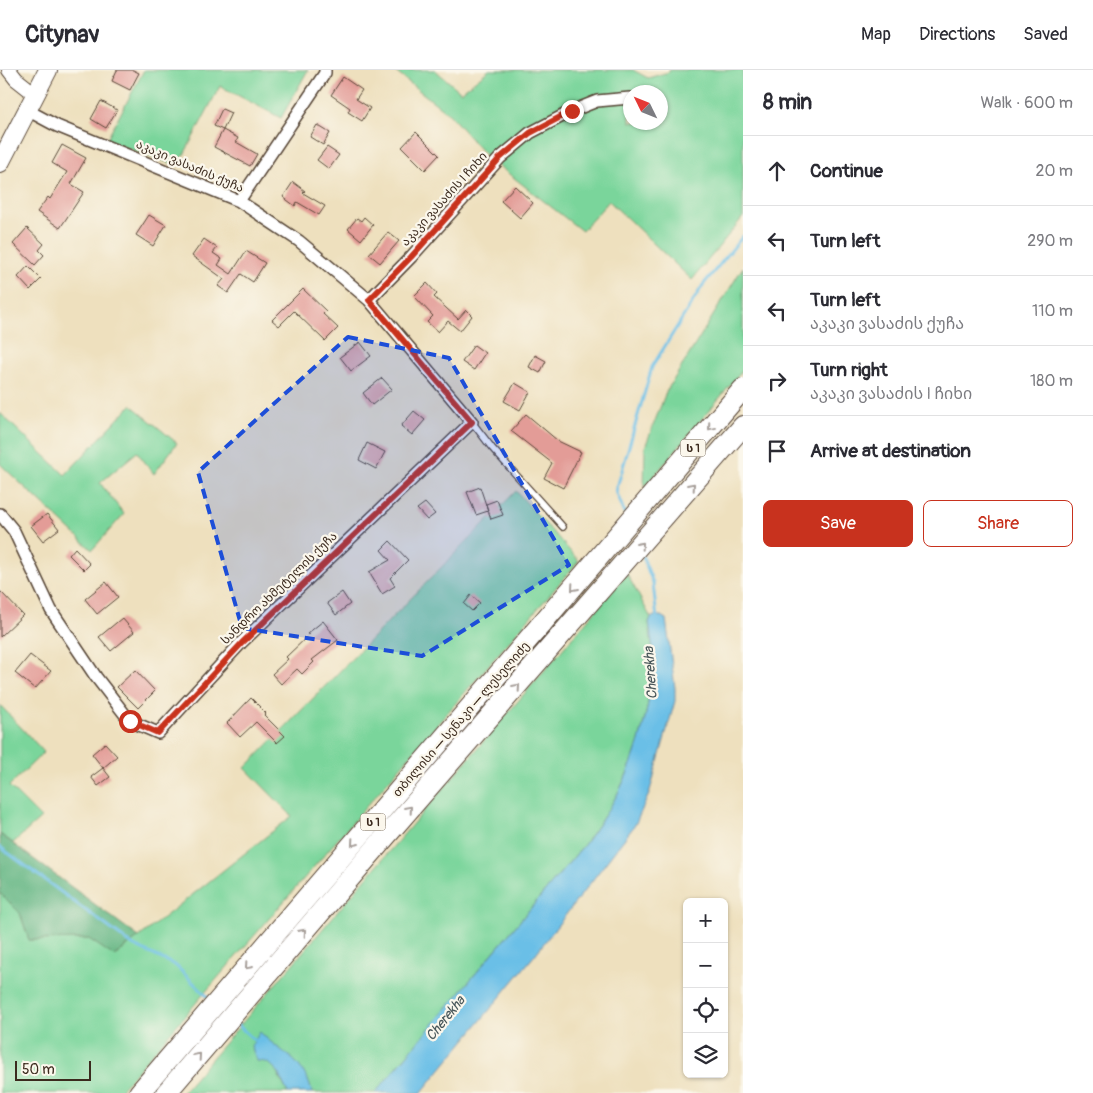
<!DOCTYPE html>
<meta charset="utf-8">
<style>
body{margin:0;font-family:Pangolin,"Noto Sans Georgian",sans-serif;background:#f2f2f3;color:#2b2b33}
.controls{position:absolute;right:15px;bottom:15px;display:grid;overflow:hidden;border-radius:8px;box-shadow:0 1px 4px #0004}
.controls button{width:45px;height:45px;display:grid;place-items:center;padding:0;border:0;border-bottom:1px solid #e1e1e2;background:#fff;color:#2b2b33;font:25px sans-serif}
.compass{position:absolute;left:623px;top:15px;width:45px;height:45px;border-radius:50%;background:#fff;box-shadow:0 1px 4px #0004;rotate:313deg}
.scale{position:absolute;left:15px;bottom:12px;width:76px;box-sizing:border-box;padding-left:5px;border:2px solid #3b2a1e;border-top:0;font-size:14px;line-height:18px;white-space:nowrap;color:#3b2a1e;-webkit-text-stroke:4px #fbf7ec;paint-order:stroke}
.stop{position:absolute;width:15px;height:15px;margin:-11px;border:4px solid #c8321e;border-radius:50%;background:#fff}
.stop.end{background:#c8321e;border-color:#fff;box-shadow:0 1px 5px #0008}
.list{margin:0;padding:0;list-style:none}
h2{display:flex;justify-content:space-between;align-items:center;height:65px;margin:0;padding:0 20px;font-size:21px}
h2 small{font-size:16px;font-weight:400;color:#7c7c81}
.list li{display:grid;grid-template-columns:32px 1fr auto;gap:15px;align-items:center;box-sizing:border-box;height:70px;padding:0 20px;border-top:1px solid #e1e1e2}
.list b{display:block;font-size:19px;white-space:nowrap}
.list p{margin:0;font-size:16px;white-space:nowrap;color:#7c7c81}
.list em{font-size:16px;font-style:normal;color:#7c7c81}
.actions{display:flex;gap:10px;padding:15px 20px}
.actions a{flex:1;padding:11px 0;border:1px solid #c8321e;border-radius:8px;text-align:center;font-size:18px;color:#c8321e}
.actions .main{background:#c8321e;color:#fff}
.icon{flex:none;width:28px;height:28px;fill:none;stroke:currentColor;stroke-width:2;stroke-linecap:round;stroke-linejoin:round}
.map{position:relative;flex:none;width:743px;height:1023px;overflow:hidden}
header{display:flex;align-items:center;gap:30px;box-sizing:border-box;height:70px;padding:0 25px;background:#fff;border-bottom:1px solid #e1e1e2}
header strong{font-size:24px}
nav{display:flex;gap:28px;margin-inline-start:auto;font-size:18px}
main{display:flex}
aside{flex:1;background:#fff}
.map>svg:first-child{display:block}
.green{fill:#7ad59b;stroke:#5a805c;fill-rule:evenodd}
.forest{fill:#63b683;stroke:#4f7050}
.water{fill:#6abfe7;stroke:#527482}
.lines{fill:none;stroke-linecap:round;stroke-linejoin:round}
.stream{stroke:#6abfe7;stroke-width:3}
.building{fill:#e39c97}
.service-casing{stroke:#564536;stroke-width:8}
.minor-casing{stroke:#564536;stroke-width:14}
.tertiary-casing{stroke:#564536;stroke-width:16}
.primary-casing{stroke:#564536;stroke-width:20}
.motorway-casing{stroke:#564536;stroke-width:22}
.service{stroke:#fff;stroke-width:5.5}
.minor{stroke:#fff;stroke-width:11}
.tertiary{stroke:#fff;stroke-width:14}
.primary{stroke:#fff;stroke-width:18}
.motorway{stroke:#fff;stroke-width:20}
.oneway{stroke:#a79f9a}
.route{stroke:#c8321e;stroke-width:6}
.marked{fill:#1d4ed8;fill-opacity:0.2;stroke:#1d4ed8;stroke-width:4;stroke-dasharray:10 6;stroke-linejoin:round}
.labels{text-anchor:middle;stroke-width:4.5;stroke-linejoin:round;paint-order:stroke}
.shield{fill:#fbf7ec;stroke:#75685c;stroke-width:1}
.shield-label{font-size:11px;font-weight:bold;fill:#3b2a1e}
.street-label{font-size:12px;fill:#3b2a1e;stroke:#fbf7ec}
.water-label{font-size:14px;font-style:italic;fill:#49575a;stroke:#fbf7ec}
</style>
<header>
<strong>Citynav</strong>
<nav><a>Map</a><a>Directions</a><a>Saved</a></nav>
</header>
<main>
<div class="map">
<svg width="743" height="1023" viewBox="0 0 743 1023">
<rect width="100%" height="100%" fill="#fbf7ec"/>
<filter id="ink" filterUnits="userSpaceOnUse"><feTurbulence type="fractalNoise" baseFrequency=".02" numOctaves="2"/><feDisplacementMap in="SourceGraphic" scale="10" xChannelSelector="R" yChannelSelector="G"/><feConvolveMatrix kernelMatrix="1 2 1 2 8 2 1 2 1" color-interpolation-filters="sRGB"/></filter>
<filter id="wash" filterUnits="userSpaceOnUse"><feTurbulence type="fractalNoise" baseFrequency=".0096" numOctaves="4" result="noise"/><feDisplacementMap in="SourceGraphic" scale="20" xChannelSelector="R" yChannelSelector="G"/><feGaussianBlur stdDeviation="1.12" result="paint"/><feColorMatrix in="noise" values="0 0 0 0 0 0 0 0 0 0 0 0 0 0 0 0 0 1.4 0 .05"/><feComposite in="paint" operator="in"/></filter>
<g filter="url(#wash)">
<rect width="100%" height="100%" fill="#eee0be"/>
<!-- green -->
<path class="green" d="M144 0H308L281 48 220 16 178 96 106 71Z
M393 0H435L461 22 489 0H633L648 8 669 2 670 0H743V147L692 210 609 131 582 161 486 86 449 44ZM630 22H660V52H630Z
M743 197V300L644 418 645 377 666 322Z
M131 335 177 373 154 404 137 382 100 413 124 444 92 480 0 394V343L65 405Z
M516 421 579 491 118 1023H0V823L20 843 29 870 89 869 115 886 139 867 292 746 245 698Z
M627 504 651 548 649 552C650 563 653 575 653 586 652 628 640 679 621 717 611 738 597 756 584 775L375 1023H313C303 997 291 986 268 972L267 991 274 997 288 1023H182Z
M0 635 44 682 9 716 41 748 13 773 0 764Z"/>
<!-- forest -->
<path class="forest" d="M0 764 139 867 114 886 89 869 29 870 20 843 0 823Z"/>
<!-- water -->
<path class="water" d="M654 546H661L666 549 675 618V631L649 724 635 755 534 886 421 1023H375L584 775C597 756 611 738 621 717 640 679 652 628 653 586 653 575 650 563 649 552L651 548Z
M260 962C269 972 280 978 290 987 302 996 308 1009 313 1023H288C279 1007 277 991 257 991L251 976Z"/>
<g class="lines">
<!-- stream -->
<path class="stream" d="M625 444 616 421 652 297 703 215 743 166
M642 485 653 513 657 549
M0 777 134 876 175 895 211 930
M236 953 257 973"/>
</g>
<g id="blocks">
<!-- building -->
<path class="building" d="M117 0H133L139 3 130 20 112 11Z
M343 7 362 20 356 29 370 38 362 51 348 42 350 38 331 25Z
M101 31 117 40 106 58 91 49Z
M222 39 231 43 223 60 214 56Z
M317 55 330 63 323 75 310 67Z
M223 60 238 68 236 72 257 84 250 96 214 77Z
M416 62 439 85 425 100 402 77Z
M62 75 86 88 71 114 84 122 60 158 37 142 48 127 50 129 67 102 52 93Z
M327 77 339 85 329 99 317 90Z
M293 112 305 121 303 123 325 136 319 145 297 132 295 136 283 127Z
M515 116 533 133 520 148 501 131Z
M149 145 166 155 153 176 136 165Z
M364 147 373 155 361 170 348 159 357 148 361 151Z
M27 158 44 174 39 180 44 185 35 195 13 174Z
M388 162 399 171 380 193 369 184Z
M204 169 217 178 213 183 222 189 218 195 231 204 246 181 265 193 253 212 241 204 228 223 218 216 224 209 192 186Z
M28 196 41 209 30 220 18 207Z
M427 213 437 224 434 227 458 249 466 240 472 246 460 261 448 251 438 262 427 252 433 246 414 226Z
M303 219 326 241 323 244 338 258 325 271 294 241 279 256 272 250Z
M360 272 371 286 351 301 340 287Z
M474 275 485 283 474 300 462 292Z
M535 285 546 291 540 303 529 297Z
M382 308 392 319 372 335 363 323Z
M515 313 530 322 520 340 504 331Z
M414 341 425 350 412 365 401 356Z
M526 344 558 371 581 382 563 418 544 408 552 393 511 361Z
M367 373 385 382 376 399 359 390Z
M480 417 488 441 476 445 467 422Z
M497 430 503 445 491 449 486 434Z
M425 433 435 444 427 450 417 439Z
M47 444 59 459 43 471 31 456Z
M390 471 408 490 390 508 395 516 382 524 369 502 390 490 381 480Z
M75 478 90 494 84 500 69 485Z
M106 512 118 527 97 544 85 529Z
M0 521 23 545 0 567Z
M342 522 350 534 336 545 327 533Z
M471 525 480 533 472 541 464 534Z
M122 548 134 562 111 581 99 567Z
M323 551 338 570 312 590 314 592 302 604 297 599 281 614 272 604 288 589 286 587 309 565 307 564Z
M30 585 51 601 35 619 15 603Z
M135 600 155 621 138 638 117 617Z
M251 628 266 643 264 645 285 666 277 673 256 652 240 667 227 653Z
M105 673 117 686 103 698 92 684Z
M103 698 110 707 98 716 91 707Z"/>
</g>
</g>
<g filter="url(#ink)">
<use href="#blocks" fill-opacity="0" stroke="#564536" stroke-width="1"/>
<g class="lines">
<!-- service casing -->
<g class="service-casing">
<path id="service" d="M472 352 492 378 563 457"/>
</g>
<!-- minor casing -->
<g class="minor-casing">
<path id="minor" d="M239 131 325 3V0
M369 230 411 187 500 88 530 63 572 41 597 31 630 28
M0 444 14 461 51 540 96 607 130 651 158 663 241 573 472 352 369 230 299 171 239 131 57 56 27 40"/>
</g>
<!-- tertiary casing -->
<g class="tertiary-casing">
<path id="tertiary" d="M9 0 16 9 35 24"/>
</g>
<!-- primary casing -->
<g class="primary-casing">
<path id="primary" d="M0 93 48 0"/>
</g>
<!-- motorway casing -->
<g class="motorway-casing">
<path id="motorway" d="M139 1023 743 319
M166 1023 380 773 743 356"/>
</g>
<!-- service -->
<use href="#service" class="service"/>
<!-- minor -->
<use href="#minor" class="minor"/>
<!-- tertiary -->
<use href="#tertiary" class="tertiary"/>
<!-- primary -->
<use href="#primary" class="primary"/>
<!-- motorway -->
<use href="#motorway" class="motorway"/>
</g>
<!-- one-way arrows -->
<defs><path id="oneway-chevron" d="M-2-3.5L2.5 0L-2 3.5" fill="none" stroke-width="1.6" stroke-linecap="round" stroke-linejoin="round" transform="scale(1.25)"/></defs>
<g class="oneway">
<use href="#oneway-chevron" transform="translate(711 357) rotate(130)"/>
<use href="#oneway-chevron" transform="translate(692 416) rotate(-49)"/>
<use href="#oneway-chevron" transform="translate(641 475) rotate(-49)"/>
<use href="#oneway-chevron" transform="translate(574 518) rotate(131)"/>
<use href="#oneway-chevron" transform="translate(517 617) rotate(-49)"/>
<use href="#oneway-chevron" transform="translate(409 739) rotate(-49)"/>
<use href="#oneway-chevron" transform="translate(354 773) rotate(131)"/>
<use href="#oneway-chevron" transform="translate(303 862) rotate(-49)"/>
<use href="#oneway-chevron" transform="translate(248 896) rotate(131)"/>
<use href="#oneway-chevron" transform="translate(198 986) rotate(-49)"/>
</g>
</g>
<g class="lines" filter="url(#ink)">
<!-- route -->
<path class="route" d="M130 651 158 663 242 573 472 352 369 230 411 187 500 88 530 63 572 41"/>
</g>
<!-- marked area -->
<path class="marked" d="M348 267 449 288 569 495 422 586 242 558 198 402Z"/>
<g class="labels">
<!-- shield labels -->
<g class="shield">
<rect x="680.5" y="369.5" width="25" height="17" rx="4"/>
<rect x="360.5" y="743.5" width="25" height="17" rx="4"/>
</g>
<g class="shield-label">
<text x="693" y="382">ს 1</text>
<text x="373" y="756">ს 1</text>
</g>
<!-- street labels -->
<g class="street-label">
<text transform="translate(190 96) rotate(23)" y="4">აკაკი ვასაძის ქუჩა</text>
<text transform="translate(444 129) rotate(-48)" y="4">აკაკი ვასაძის I ჩიხი</text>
<text transform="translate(279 518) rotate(-44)" y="4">სანდრო ახმეტელის ქუჩა</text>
<text transform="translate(461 649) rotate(-49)" y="4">თბილისი — სენაკი — ლესელიძე</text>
</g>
<!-- water labels -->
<g class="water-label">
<text transform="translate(650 603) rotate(-94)" y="5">Cherekha</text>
<text transform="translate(445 948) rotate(-51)" y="5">Cherekha</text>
</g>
</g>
</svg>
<div class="controls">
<button>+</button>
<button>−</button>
<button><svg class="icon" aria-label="locate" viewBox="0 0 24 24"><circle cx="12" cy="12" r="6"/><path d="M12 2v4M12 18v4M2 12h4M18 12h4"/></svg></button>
<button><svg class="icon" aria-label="layers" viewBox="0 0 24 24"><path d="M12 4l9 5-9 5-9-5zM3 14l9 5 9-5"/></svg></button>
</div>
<svg class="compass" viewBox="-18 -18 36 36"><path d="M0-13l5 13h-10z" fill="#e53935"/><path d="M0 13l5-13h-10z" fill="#7c7c81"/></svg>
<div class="scale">50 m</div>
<div class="stop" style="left:130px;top:651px"></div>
<div class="stop end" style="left:572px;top:41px"></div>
</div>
<aside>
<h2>8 min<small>Walk · 600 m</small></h2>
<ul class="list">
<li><svg class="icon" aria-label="ahead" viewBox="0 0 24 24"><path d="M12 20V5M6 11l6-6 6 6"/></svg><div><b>Continue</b></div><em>20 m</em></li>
<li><svg class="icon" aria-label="left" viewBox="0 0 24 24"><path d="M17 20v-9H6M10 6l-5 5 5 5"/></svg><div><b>Turn left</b></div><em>290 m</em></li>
<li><svg class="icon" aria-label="left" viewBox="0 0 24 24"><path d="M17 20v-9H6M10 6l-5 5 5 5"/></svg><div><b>Turn left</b><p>აკაკი ვასაძის ქუჩა</p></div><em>110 m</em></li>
<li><svg class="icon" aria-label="right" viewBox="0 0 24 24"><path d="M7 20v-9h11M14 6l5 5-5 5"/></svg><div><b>Turn right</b><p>აკაკი ვასაძის I ჩიხი</p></div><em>180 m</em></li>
<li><svg class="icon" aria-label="arrive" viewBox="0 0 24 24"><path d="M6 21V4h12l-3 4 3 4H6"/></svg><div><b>Arrive at destination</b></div></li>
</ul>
<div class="actions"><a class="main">Save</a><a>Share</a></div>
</aside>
</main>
